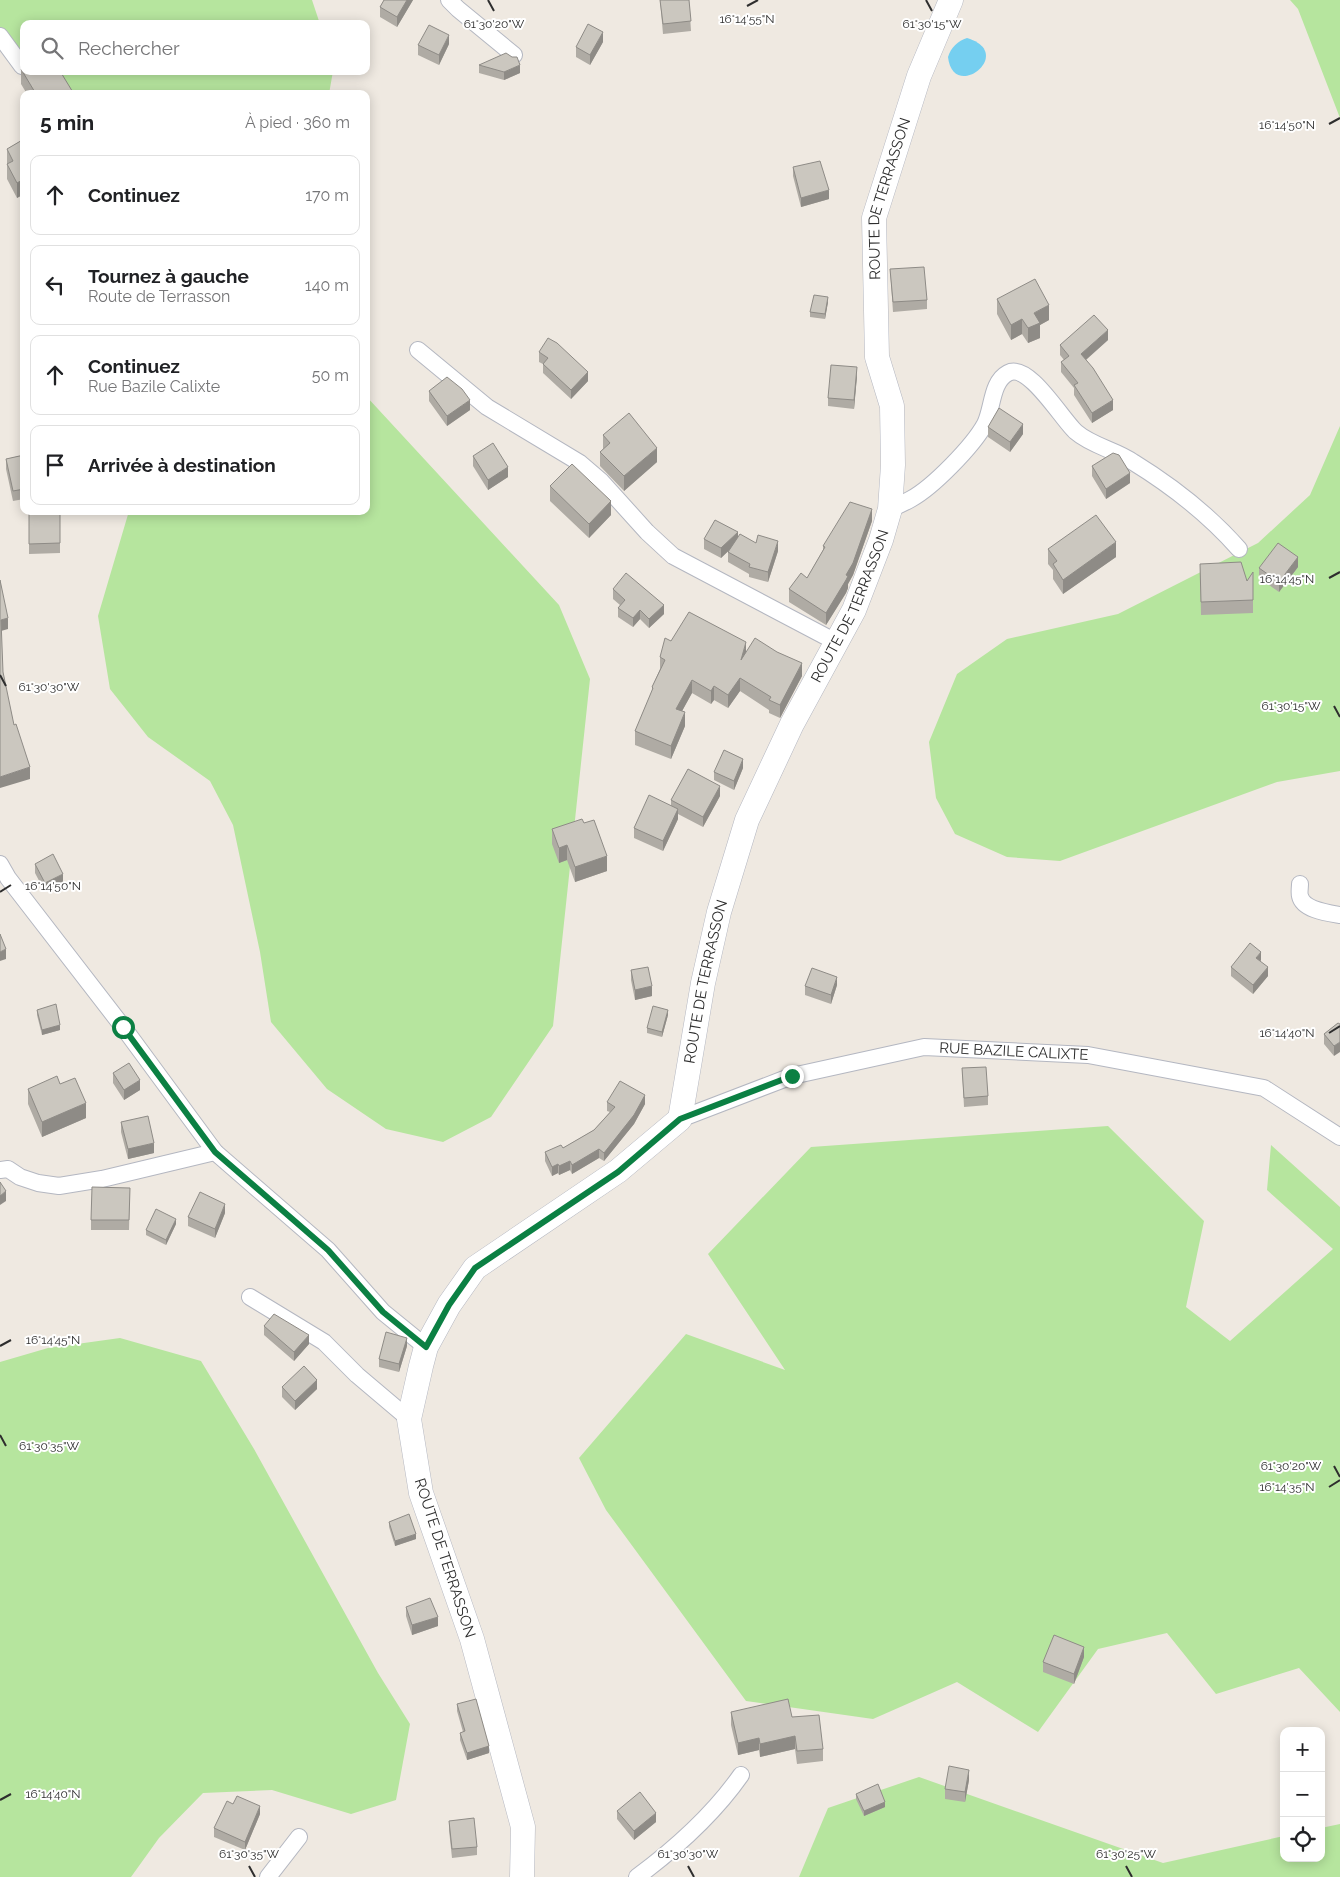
<!DOCTYPE html>
<html lang="fr">
<meta charset="utf-8">
<style>
body{margin:0;font-family:Raleway,sans-serif;background:#f6f6f6;color:#202124}
.controls{position:absolute;right:15px;bottom:15px;display:grid;overflow:hidden;border-radius:10px;box-shadow:0 2px 12px #0003}
.controls button{width:45px;height:45px;display:grid;place-items:center;padding:0;border:0;border-bottom:1px solid #e0e0e0;background:#fff;color:#202124;font:25px sans-serif}
.stop{position:absolute;width:15px;height:15px;margin:-11px;border:4px solid #0b8043;border-radius:50%;background:#fff}
.stop.end{background:#0b8043;border-color:#fff;box-shadow:0 1px 5px #0008}
.list{margin:0;padding:0;list-style:none}
h2{display:flex;justify-content:space-between;align-items:center;height:65px;margin:0;padding:0 20px;font-size:21px}
h2 small{font-size:16px;font-weight:400;color:#757577}
.list li{display:grid;grid-template-columns:32px 1fr auto;gap:15px;align-items:center;box-sizing:border-box;height:80px;margin:0 10px 10px;padding:0 10px;border:1px solid #e0e0e0;border-radius:10px}
.list b{display:block;font-size:19px;white-space:nowrap}
.list p{margin:0;font-size:16px;white-space:nowrap;color:#757577}
.list em{font-size:16px;font-style:normal;color:#757577}
.icon{flex:none;width:28px;height:28px;fill:none;stroke:currentColor;stroke-width:2;stroke-linecap:round;stroke-linejoin:round}
.map{position:relative;flex:none;width:1340px;height:1877px;overflow:hidden}
.search{position:absolute;background:#fff;box-shadow:0 2px 12px #0003;left:20px;top:20px;width:350px;height:55px;display:flex;align-items:center;gap:12px;box-sizing:border-box;padding:0 18px;border-radius:10px;color:#757577;font-size:19px}
.panel{position:absolute;background:#fff;box-shadow:0 2px 12px #0003;left:20px;top:90px;width:350px;height:425px;border-radius:10px}
.map>svg:first-child{display:block}
.green{fill:#b6e59e}
.water{fill:#75cff0}
.lines{fill:none;stroke-linecap:round;stroke-linejoin:round}
.street-casing{stroke:#b4b7c1;stroke-width:18}
.secondary-casing{stroke:#b4b7c1;stroke-width:25}
.street{stroke:#fff;stroke-width:16}
.secondary{stroke:#fff;stroke-width:24}
.wall{fill:#afaba4}
.shaded-wall{fill:#8e8b86}
.building{fill:#cbc7bf;stroke:#8e8b86}
.route{stroke:#0b8043;stroke-width:6}
.ticks{fill:none;stroke:#2e2e2e;stroke-width:2}
.labels{text-anchor:middle;stroke-width:4;stroke-linejoin:round;paint-order:stroke}
.street-label{font-size:15px;fill:#2e2e2e;stroke:#fff}
.ticks-label{font-size:12px;text-anchor:middle;fill:#2e2e2e;stroke:#fff;stroke-width:4;stroke-linejoin:round;paint-order:stroke}
</style>
<div class="map">
<svg width="1340" height="1877" viewBox="0 0 1340 1877">
<rect width="100%" height="100%" fill="#efe9e1"/>
<!-- green -->
<path class="green" d="M0 0H312L320 24H24V56L0 29Z
M1290 0H1340V118L1298 9Z
M38 71H333L329 94H58Z
M366 396 559 605 590 679 553 1026 491 1117 443 1142 386 1129 327 1089 271 1022 260 952 233 825 210 781 148 737 110 689 98 616 129 511H366Z
M1340 426V771L1277 782 1060 861 1007 857 955 834 936 798 929 742 957 674 1007 639 1118 614 1258 543 1310 495Z
M1108 1126 1204 1221 1186 1307 1230 1341 1333 1249 1267 1190 1271 1145 1340 1207V1712L1299 1668 1216 1694 1167 1633 1098 1649 1038 1732 957 1682 873 1719 746 1701 606 1510 579 1458 686 1334 785 1370 708 1254 811 1147Z
M120 1338 201 1361 254 1449 378 1673 410 1724 396 1800 351 1814 272 1790 203 1793 159 1838 131 1877H0V1362L48 1348Z
M919 1777 1163 1863 1284 1836V1858H1321V1828L1340 1824V1877H799L828 1808Z"/>
<!-- water -->
<path class="water" d="M967 38C1017 53 953 103 948 57 951 47 958 41 967 38Z"/>
<g class="lines">
<!-- street casing -->
<g class="street-casing">
<g id="street">
<path d="M449 0 458 9 514 55"/>
<path d="M0 36 22 66"/>
<path d="M418 350 487 407 580 463 601 481 647 532 673 556 836 642"/>
<path d="M890 509C897 506 904 503 911 499 933 487 973 446 985 424 993 408 991 382 1008 373 1029 362 1062 420 1076 432 1092 446 1116 450 1133 462 1172 486 1209 515 1239 549"/>
<path d="M0 864 8 878 123 1027 215 1152 328 1250 383 1312 426 1347"/>
<path d="M1300 884C1300 887 1299 893 1300 896 1303 910 1328 913 1340 915"/>
<path id="s1" d="M680 1119 792 1076 924 1047 1088 1055 1264 1088 1340 1137"/>
<path d="M0 1170 8 1169 20 1177 38 1183 59 1186 102 1179 215 1152"/>
<path d="M250 1297 324 1342 357 1375 409 1419"/>
<path d="M268 1877 299 1837"/>
<path d="M637 1877C676 1848 713 1815 741 1775"/>
</g>
</g>
<!-- secondary casing -->
<g class="secondary-casing">
<g id="secondary">
<path id="s2" d="M522 1877 523 1827 472 1639 421 1493 409 1419 421 1366 426 1347 449 1305 475 1268 618 1171 680 1119 703 983 719 912 747 820 792 724 854 610 881 540 890 509 893 465 892 406 877 357 874 218 919 76 951 0"/>
</g>
</g>
<!-- street -->
<use href="#street" class="street"/>
<!-- secondary -->
<use href="#secondary" class="secondary"/>
</g>
<!-- wall -->
<path class="wall" d="M384 0H413L397 27 380 17V7Z
M660 0H689L691 31 663 34Z
M603 42 590 65 576 57V47Z
M449 44 439 65 418 55V45Z
M479 65 520 73 504 80 479 73Z
M21 69 74 94H27L21 84Z
M24 139V194L17 198 7 179V149Z
M793 167 829 199 801 207 793 176Z
M890 269 927 300V309L893 312Z
M997 299 1049 320 1040 325V338L1028 343 1022 334 1011 340 997 314Z
M828 302 825 319 810 317V312Z
M1108 340 1086 360 1113 410 1092 423 1074 395V388L1061 372V362L1064 360 1060 355V345Z
M539 352 588 381 571 399 543 373V364L539 362Z
M857 376 854 409 828 406V398Z
M429 391 470 410 447 426 429 401Z
M988 427 1023 434 1010 452 988 437Z
M603 435 657 462 624 491 600 466V452L603 449Z
M24 455V499L13 501 6 469V459Z
M473 456 508 477 488 490 473 466Z
M1092 466 1130 483 1106 499 1092 476Z
M550 486 611 515 589 538 550 501Z
M29 511H60V553L29 554Z
M872 521 853 575 848 584V588L846 593 826 625 789 602V589L807 578 823 550V546Z
M738 537 778 551 768 582 749 577V574L728 562V552L729 550 721 558 704 549V539Z
M1048 549 1116 557 1063 594 1053 579V570L1048 564Z
M1200 564 1247 581 1253 572V613L1201 615Z
M1298 567 1279 592 1259 578V568Z
M613 589 664 614 649 628 640 619 633 627 618 617V608L620 605 613 599Z
M671 641 746 652 802 676 780 718 769 713V710L740 691 728 708 714 700 711 704 692 693 682 711 685 726 671 759 635 745V731L652 691V687L660 669V657Z
M743 768 734 790 714 780V772Z
M720 796 703 827 678 814V819L663 851 634 838V828L671 805V800Z
M584 823 607 871 575 882 567 860 559 863 552 844V829Z
M35 864 63 882 45 892 35 873Z
M1261 960 1260 962 1268 976 1253 994 1231 976V967Z
M631 970 652 996 635 1000 631 980Z
M837 985 831 1004 805 995V986Z
M37 1010 60 1030 42 1035 37 1015Z
M668 1015 662 1037 647 1033V1028Z
M1338 1023 1334 1056 1324 1044V1034Z
M962 1068 988 1096V1105L964 1107Z
M113 1073 140 1090 124 1100 113 1083Z
M60 1084 86 1118 42 1137 28 1104V1089Z
M607 1102 645 1104 634 1124 604 1161 599 1158 572 1174 570 1170 559 1175 558 1173 552 1176 545 1161V1152L563 1148 594 1130 610 1112 607 1111Z
M121 1122 154 1153 128 1159 121 1132Z
M130 1188 129 1230H91V1220Z
M225 1213 215 1238 188 1226V1217Z
M176 1224 166 1245 146 1235V1230Z
M264 1326 309 1344 294 1361 264 1335Z
M407 1346 399 1372 379 1367V1359Z
M282 1387 317 1389 295 1410 282 1397Z
M389 1522 416 1539 395 1546 389 1527Z
M406 1607 438 1626 412 1635 406 1616Z
M1084 1657 1074 1684 1043 1672V1662Z
M457 1704 489 1753 467 1760 460 1740V1733L463 1732 457 1711Z
M731 1712 792 1717 823 1749V1761L797 1764 795 1749 760 1757 759 1750 738 1755 731 1725Z
M969 1780 965 1802 945 1799V1789Z
M856 1794 885 1807 864 1816 856 1799Z
M617 1811 656 1822 634 1840 617 1819Z
M260 1814 245 1850 214 1837V1828Z
M449 1821 477 1847V1855L452 1858 449 1830Z"/>
<!-- shaded-wall -->
<path class="shaded-wall" d="M407 0H413L397 27V17Z
M603 32V42L590 65V55Z
M449 35V44L439 65V55Z
M520 65V73L504 80V72Z
M24 179V194L17 198V183Z
M829 190V199L801 207V198Z
M828 297V302L825 319V314Z
M1049 305V320L1040 325V338L1028 343V328L1034 313Z
M1022 319V334L1011 340V325Z
M1108 330V340L1081 364V354Z
M857 367V376L854 409V400Z
M588 372V381L571 399V390Z
M470 400V410L447 426V416Z
M1113 400V410L1092 423V413Z
M1023 424V434L1010 452V442Z
M657 448V462L624 491V476Z
M508 467V477L488 490V480Z
M1130 473V483L1106 499V489Z
M611 501V515L589 538V524Z
M872 509V521L853 575 848 584V588L846 593 826 625V613L846 575Z
M738 532V542L721 558V548Z
M778 541V551L768 582V572Z
M1116 542V557L1063 594V580Z
M1298 557V567L1279 592V582Z
M664 605V614L649 628V619Z
M640 610V619L633 627V618Z
M8 618V629L1 631V620Z
M746 642V655L741 660Z
M802 663V676L780 718V705Z
M740 678V691L728 708V695Z
M692 680V693L676 722V709Z
M714 686V700L711 704V691Z
M685 712V726L671 759V746Z
M743 759V768L734 790V781Z
M30 767V779L0 788V777Z
M720 786V796L703 827V817Z
M678 809V819L663 851V841Z
M567 845V860L559 863V848Z
M607 856V871L575 882V867Z
M63 874V882L45 892V883Z
M6 949V959L0 961V952Z
M1261 952V960L1256 967V958Z
M1268 967V976L1253 994V985Z
M837 977V985L831 1004V995Z
M652 986V996L635 1000V990Z
M668 1010V1015L662 1037V1032Z
M60 1025V1030L42 1035V1030Z
M1340 1042V1052L1334 1056V1046Z
M140 1080V1090L124 1100V1090Z
M645 1095V1104L634 1124 604 1161V1153Z
M86 1103V1118L42 1137V1122Z
M154 1143V1153L128 1159V1149Z
M599 1149V1158L572 1174V1165Z
M570 1161V1170L559 1175V1166Z
M558 1164V1173L552 1176V1167Z
M6 1191V1201L0 1205V1196Z
M225 1204V1213L215 1238V1229Z
M176 1219V1224L166 1245V1240Z
M309 1335V1344L294 1361V1352Z
M407 1338V1346L399 1372V1364Z
M317 1380V1389L295 1410V1401Z
M416 1534V1539L395 1546V1541Z
M438 1617V1626L412 1635V1625Z
M1084 1647V1657L1074 1684V1674Z
M795 1736V1749L760 1757V1744Z
M759 1738V1750L738 1755V1743Z
M489 1746V1753L467 1760V1753Z
M969 1770V1780L965 1802V1792Z
M885 1802V1807L864 1816V1811Z
M260 1806V1814L245 1850V1842Z
M656 1813V1822L634 1840V1831Z"/>
<!-- building -->
<path class="building" d="M384 0H407L397 17 380 7Z
M660 0H689L691 21 663 24Z
M588 24 603 32 590 55 576 47Z
M429 25 449 35 439 55 418 45Z
M506 53 512 57H517L520 65 504 72 479 65Z
M24 68V71H60L74 94H36L21 69Z
M24 139V179L17 183 7 164 13 161 7 149Z
M820 161 829 190 801 198 793 167Z
M924 267 927 300 893 302 890 269Z
M1035 279 1049 305 1034 313 1040 323 1028 328 1022 319 1011 325 997 299Z
M814 295 828 297 825 314 810 312Z
M1094 315 1108 330 1081 354 1093 368 1113 400 1092 413 1074 385 1078 383 1061 362 1069 356 1060 345Z
M548 338 557 343 588 372 571 390 543 364 548 358 539 352Z
M831 365 857 367 854 400 828 398Z
M447 377 462 389 470 400 447 416 429 391Z
M999 408 1023 424 1010 442 988 427Z
M629 413 657 448 624 476 600 452 610 443 603 435Z
M493 443 508 467 488 480 473 456Z
M1113 453 1119 455 1130 473 1106 489 1092 466Z
M24 455V489L13 491 6 459Z
M572 464 611 501 589 524 550 486Z
M850 502 872 509 853 563 846 575 848 576 846 580 826 613 789 589 801 573 807 578 825 547 823 546Z
M29 511H60V543L29 544Z
M1096 515 1116 542 1063 580 1053 564 1057 561 1048 549Z
M715 520 738 532 721 548 704 539Z
M740 534 756 543 758 535 778 541 768 572 749 567 750 564 728 552Z
M1278 543 1298 557 1279 582 1259 568Z
M1241 562 1247 581 1253 572V600L1201 602 1200 564Z
M626 573 664 605 649 619 640 610 633 618 618 608 625 600 613 589Z
M0 580 8 618 1 620 3 672 14 725 16 724 30 767 0 777Z
M689 612 746 642 741 660 755 638 777 652 802 663 780 705 769 700 771 697 740 678 728 695 714 686 711 691 692 680 676 709 685 712 671 746 635 731 653 688 652 687 665 660 660 657 665 638 671 641Z
M724 750 743 759 734 781 714 772Z
M688 769 720 786 703 817 671 800Z
M649 795 678 809 663 841 634 828Z
M582 819 584 823 594 820 607 856 575 867 567 845 559 848 552 829Z
M53 854 63 874 45 883 35 864Z
M0 934 6 949 0 952Z
M1250 943 1261 952 1256 958 1268 967 1253 985 1231 967Z
M648 967 652 986 635 990 631 970Z
M812 968 837 977 831 995 805 986Z
M56 1004 60 1025 42 1030 37 1010Z
M653 1006 668 1010 662 1032 647 1028Z
M1338 1023 1340 1024V1042L1334 1046 1324 1034Z
M129 1063 140 1080 124 1090 113 1073Z
M986 1067 988 1096 964 1098 962 1068Z
M57 1076 60 1084 75 1078 86 1103 42 1122 28 1089Z
M620 1081 645 1095 634 1115 604 1153 599 1149 572 1165 570 1161 559 1166 558 1164 552 1167 545 1152 561 1145 563 1148 594 1130 615 1107 607 1102Z
M148 1116 154 1143 128 1149 121 1122Z
M0 1182 6 1191 0 1196Z
M92 1187 130 1188 129 1220H91Z
M200 1192 225 1204 215 1229 188 1217Z
M156 1209 176 1219 166 1240 146 1230Z
M274 1314 309 1335 294 1352 264 1326Z
M386 1332 407 1338 399 1364 379 1359Z
M304 1366 317 1380 295 1401 282 1387Z
M409 1514 416 1534 395 1541 389 1522Z
M430 1598 438 1617 412 1625 406 1607Z
M1054 1635 1084 1647 1074 1674 1043 1662Z
M476 1699 489 1746 467 1753 460 1733 465 1731 457 1704Z
M788 1699 792 1717 819 1715 823 1749 797 1751 795 1736 760 1744 759 1738 738 1743 731 1712Z
M949 1766 969 1770 965 1792 945 1789Z
M878 1784 885 1802 864 1811 856 1794Z
M640 1792 656 1813 634 1831 617 1811Z
M237 1796 260 1806 245 1842 214 1828 227 1801 233 1804Z
M474 1818 477 1847 452 1849 449 1821Z"/>
<g class="lines">
<!-- route -->
<path class="route" d="M123 1027 215 1152 328 1250 383 1312 426 1347 449 1305 475 1268 618 1172 680 1119 792 1076"/>
</g>
<!-- ticks -->
<path class="ticks" d="M488 0 494 11M926 0 932 11M747 6 758 0M1329 124 1340 118M1329 578 1340 572M0 675 6 686M1334 706 1340 717M0 892 11 885M1329 1033 1340 1026M0 1346 11 1340M0 1435 6 1446M1334 1466 1340 1477M1329 1487 1340 1480M0 1800 11 1794M249 1866 255 1877M688 1866 694 1877M1126 1866 1132 1877"/>
<g class="labels">
<!-- street labels -->
<g class="street-label">
<text dy="5" stroke="none"><textPath href="#s2" startOffset="1860">ROUTE DE TERRASSON</textPath></text>
<text dy="5" stroke="none"><textPath href="#s2" startOffset="1440">ROUTE DE TERRASSON</textPath></text>
<text dy="5" stroke="none"><textPath href="#s2" startOffset="1035">ROUTE DE TERRASSON</textPath></text>
<text dy="5" stroke="none"><textPath href="#s1" startOffset="345">RUE BAZILE CALIXTE</textPath></text>
<text transform="translate(445 1558) rotate(72)" y="5">ROUTE DE TERRASSON</text>
</g>
</g>
<g class="ticks-label">
<text x="747" y="23">16°14'55"N</text>
<text x="494" y="28">61°30'20"W</text>
<text x="932" y="28">61°30'15"W</text>
<text x="1287" y="129">16°14'50"N</text>
<text x="1287" y="583">16°14'45"N</text>
<text x="49" y="691">61°30'30"W</text>
<text x="1291" y="710">61°30'15"W</text>
<text x="53" y="890">16°14'50"N</text>
<text x="1287" y="1037">16°14'40"N</text>
<text x="53" y="1344">16°14'45"N</text>
<text x="49" y="1450">61°30'35"W</text>
<text x="1291" y="1470">61°30'20"W</text>
<text x="1287" y="1491">16°14'35"N</text>
<text x="53" y="1798">16°14'40"N</text>
<text x="249" y="1858">61°30'35"W</text>
<text x="688" y="1858">61°30'30"W</text>
<text x="1126" y="1858">61°30'25"W</text>
</g>
</svg>
<div class="controls">
<button>+</button>
<button>−</button>
<button><svg class="icon" aria-label="locate" viewBox="0 0 24 24"><circle cx="12" cy="12" r="6"/><path d="M12 2v4M12 18v4M2 12h4M18 12h4"/></svg></button>
</div>
<div class="stop" style="left:123px;top:1027px"></div>
<div class="stop end" style="left:792px;top:1076px"></div>
<div class="search"><svg class="icon" aria-label="search" viewBox="0 0 24 24"><circle cx="10" cy="10" r="6"/><path d="M15 15l6 6"/></svg>Rechercher</div>
<section class="panel">
<h2>5 min<small>À pied · 360 m</small></h2>
<ul class="list">
<li><svg class="icon" aria-label="ahead" viewBox="0 0 24 24"><path d="M12 20V5M6 11l6-6 6 6"/></svg><div><b>Continuez</b></div><em>170 m</em></li>
<li><svg class="icon" aria-label="left" viewBox="0 0 24 24"><path d="M17 20v-9H6M10 6l-5 5 5 5"/></svg><div><b>Tournez à gauche</b><p>Route de Terrasson</p></div><em>140 m</em></li>
<li><svg class="icon" aria-label="ahead" viewBox="0 0 24 24"><path d="M12 20V5M6 11l6-6 6 6"/></svg><div><b>Continuez</b><p>Rue Bazile Calixte</p></div><em>50 m</em></li>
<li><svg class="icon" aria-label="arrive" viewBox="0 0 24 24"><path d="M6 21V4h12l-3 4 3 4H6"/></svg><div><b>Arrivée à destination</b></div></li>
</ul>
</section>
</div>
